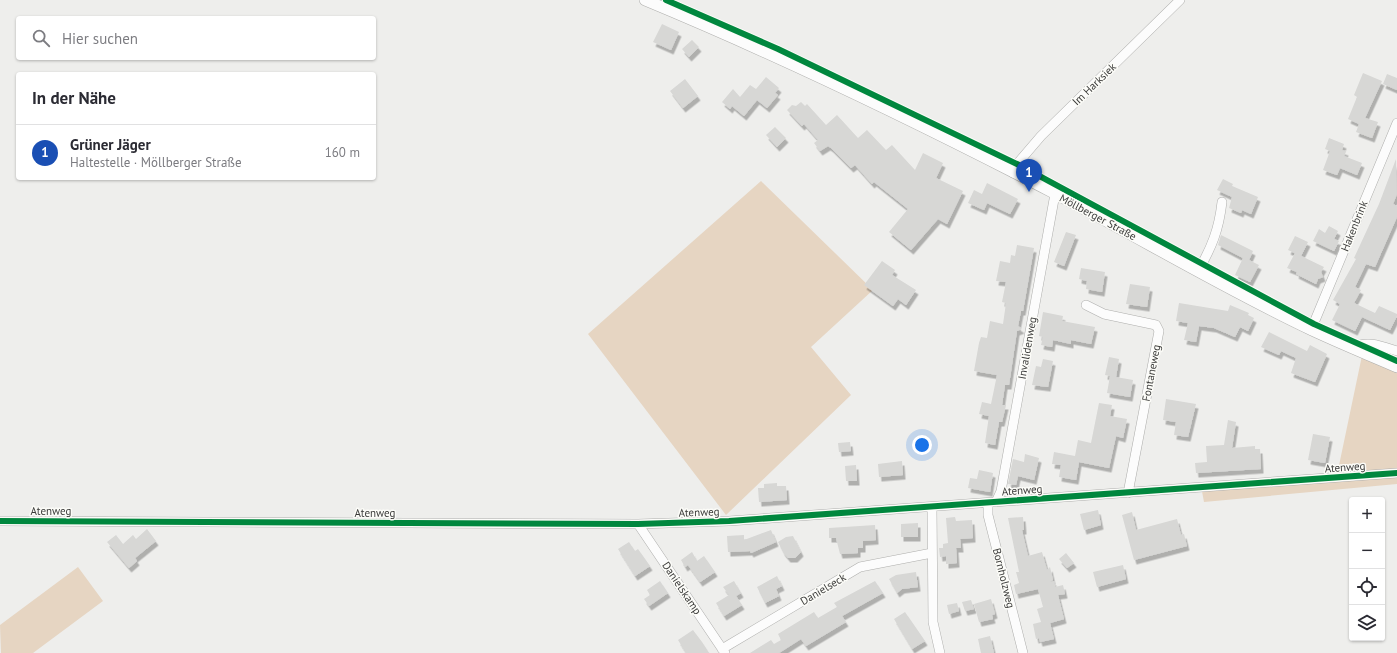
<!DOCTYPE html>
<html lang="de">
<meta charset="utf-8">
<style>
body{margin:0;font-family:"PT Sans",sans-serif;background:#f2f2f3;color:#2b2b33}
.controls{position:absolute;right:12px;bottom:12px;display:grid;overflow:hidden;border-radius:4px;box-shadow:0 1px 3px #0004}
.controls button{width:36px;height:36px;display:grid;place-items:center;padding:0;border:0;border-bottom:1px solid #e1e1e2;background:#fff;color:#2b2b33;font:20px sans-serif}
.you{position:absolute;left:922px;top:445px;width:14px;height:14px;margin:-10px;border:3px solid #fff;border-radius:50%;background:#1a73e8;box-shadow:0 0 0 6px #1a73e833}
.badge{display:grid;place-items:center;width:26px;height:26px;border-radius:50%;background:#db2777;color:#fff;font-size:13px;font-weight:700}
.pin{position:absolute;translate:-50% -33px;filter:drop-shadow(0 1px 2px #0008)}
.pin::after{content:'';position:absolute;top:21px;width:14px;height:12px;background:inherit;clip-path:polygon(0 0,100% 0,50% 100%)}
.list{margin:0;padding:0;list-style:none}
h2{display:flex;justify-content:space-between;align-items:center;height:52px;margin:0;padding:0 16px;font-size:17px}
h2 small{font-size:13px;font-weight:400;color:#7c7c81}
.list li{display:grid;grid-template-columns:26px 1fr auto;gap:12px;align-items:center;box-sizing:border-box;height:56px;padding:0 16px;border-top:1px solid #e1e1e2}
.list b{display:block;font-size:15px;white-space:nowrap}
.list p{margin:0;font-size:13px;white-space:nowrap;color:#7c7c81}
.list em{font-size:13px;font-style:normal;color:#7c7c81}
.icon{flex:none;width:22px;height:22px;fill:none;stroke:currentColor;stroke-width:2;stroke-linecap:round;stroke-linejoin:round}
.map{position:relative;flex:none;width:1397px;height:653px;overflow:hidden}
.search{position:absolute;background:#fff;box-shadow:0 1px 3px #0004;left:16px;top:16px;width:360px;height:44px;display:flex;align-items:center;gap:10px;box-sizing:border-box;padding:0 14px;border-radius:4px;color:#7c7c81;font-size:15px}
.panel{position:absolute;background:#fff;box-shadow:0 1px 3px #0004;left:16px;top:72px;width:360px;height:108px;border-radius:4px}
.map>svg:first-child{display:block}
.grass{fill:#e6d5c2}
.building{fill:#d7d7d5;filter:url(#shadow)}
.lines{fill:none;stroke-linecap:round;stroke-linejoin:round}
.minor-casing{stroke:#aeaeac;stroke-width:10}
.tertiary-casing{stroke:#aeaeac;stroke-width:12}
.minor{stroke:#fcfcfc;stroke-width:9}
.tertiary{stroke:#fcfcfc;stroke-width:11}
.cycleway-casing{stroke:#fcfcf8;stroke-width:8}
.cycleway{stroke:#00873e;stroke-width:6}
.labels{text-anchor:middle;stroke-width:3;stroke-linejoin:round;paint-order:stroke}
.street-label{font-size:11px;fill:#3a3a39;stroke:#fcfcf8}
</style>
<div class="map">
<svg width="1397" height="653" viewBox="0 0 1397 653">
<defs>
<filter id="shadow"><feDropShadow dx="2.5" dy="4.5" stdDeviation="0" flood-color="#0004"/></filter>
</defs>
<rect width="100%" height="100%" fill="#eeeeec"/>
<!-- grass -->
<path class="grass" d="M761 181 873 290 811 347 851 395 726 515 588 334Z
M1364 346 1397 351V484L1204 502 1201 486 1337 475Z
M78 567 103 601 33 653H1L0 625Z"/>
<!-- building -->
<path class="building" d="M662 24 679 32 671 50 653 42Z
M692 40 699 47 689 57 682 49Z
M1363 73 1382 81 1365 118 1378 122 1372 138 1356 132 1359 124 1348 119 1357 97 1354 95Z
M1387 74 1397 78V90L1383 84Z
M766 77 779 88 775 93 778 95 767 108 757 100 744 116 732 106 730 109 722 102 733 89 740 97 750 85 756 89Z
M685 79 698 96 683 108 670 91Z
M801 102 805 106 807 104 826 125 837 115 858 138 867 130 886 150 892 145 915 170 923 153 943 163 936 178 963 191 947 224 938 219 911 250 889 232 908 209 874 182 872 184 855 165 851 168 831 148 828 146 820 151 814 143 818 140 804 124 802 126 787 110 792 105 796 106Z
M775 127 786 138 777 147 766 135Z
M1329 138 1344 144 1342 150 1346 151 1344 156 1362 163 1357 175 1340 168 1337 175 1323 170 1330 151 1325 149Z
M1396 159 1397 194 1393 204 1397 206V217L1375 267 1366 264 1355 287 1361 290 1354 303 1375 313 1379 306 1397 314V316L1390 330 1362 317 1355 331 1332 320 1340 304 1333 300 1356 259 1354 258 1379 204Z
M1223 179 1233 184 1232 186 1258 197 1251 214 1242 210 1241 213 1229 208 1232 197 1217 190Z
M987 183 1018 199 1010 214 987 203 984 210 968 203 974 190 982 194Z
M1329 226 1338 231 1334 239 1339 241 1334 251 1313 241 1319 229 1325 233Z
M1066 232 1076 235 1064 266 1054 262Z
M1221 235 1253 251 1249 260 1259 265 1250 282 1235 275 1243 258 1218 245Z
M1295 236 1308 242 1301 256 1288 250Z
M1017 245 1034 248 1023 311H1021L1018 326 1022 329 1017 331 1009 385H1005L1002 405H1006L1002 422H999L995 445 985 443 989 416 979 414 982 402 991 404 997 375 974 371 979 343 981 337 987 338 990 321 1003 324 1006 303 1002 302 1006 282 996 281 1000 261 1010 263 1011 255 1015 256Z
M1295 253 1324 267 1321 272 1323 277 1318 279 1316 284 1296 274 1297 272 1287 268Z
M882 261 895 270 892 275 916 290 906 305 898 299 893 306 864 285Z
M1081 268 1105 272 1102 292 1086 289 1087 281 1079 279Z
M1130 284 1150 287 1147 307 1126 304Z
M1179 303 1228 311 1230 305 1249 313 1248 315 1254 318 1248 331 1240 327 1235 337 1214 328 1199 326 1196 342 1184 340 1188 323 1176 321Z
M1043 312 1063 316 1062 321 1095 327 1091 344 1071 340V344L1053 340 1052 347 1041 345 1043 337 1039 336Z
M1269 332 1307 351 1310 345 1327 354 1315 382 1291 373 1296 358 1281 351 1279 355 1261 347Z
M1109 357 1119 359 1116 377 1133 380 1130 397 1107 393 1110 376 1105 375Z
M1043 359 1053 361 1048 387 1032 385 1036 366 1041 367Z
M1166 399 1196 404 1188 437 1174 435 1176 422 1163 420Z
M1099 403 1112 405 1110 416 1127 419 1123 438 1116 436 1109 468 1079 462 1076 480 1059 477 1061 465 1052 464 1054 452 1075 456 1078 440 1091 443Z
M1228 420 1236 422 1232 448 1255 446V449H1260L1261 469 1196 473 1195 463 1207 462 1206 446 1224 445Z
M1313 434 1330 437 1325 463 1308 460Z
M850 442 851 451 839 452 838 443Z
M1025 454 1039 458 1034 480 1018 476 1016 485 1008 484 1013 459 1024 462Z
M902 461 903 475 879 477 878 464Z
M856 465 857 481H846L845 466Z
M979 470 993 473 990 492 968 488 970 478 977 479Z
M777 483V486H786L787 500 759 502 758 488H764V484Z
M1098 510 1101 525 1084 530 1080 514Z
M1132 512 1136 530 1177 519 1181 535 1184 534 1187 546 1134 560 1122 515Z
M955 517 956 521 972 520 973 538 960 539 961 548H956L957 563 946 564V556L940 557 939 548H943V544L948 543 946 518Z
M1023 517 1024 530H1022L1028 556 1042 552 1047 570 1050 567 1053 580 1050 582 1054 581 1055 587 1063 585 1065 594 1058 595 1064 619 1050 623 1054 639 1040 642 1039 638 1036 639 1033 624 1041 622 1037 609 1043 607 1038 589 1016 594 1014 585 1019 583 1016 572H1019L1008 518Z
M918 523V537H901V524Z
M875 525 876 540 863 541V548H858V553L840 554 836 538H829V528Z
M147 529 156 541 135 558 137 561 129 568 107 542 116 535 123 544 133 535 136 539Z
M771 530 776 542 751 553 750 551 728 552 727 536 744 535V540Z
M793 536 801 552 795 558H788L783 552 778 542 786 537Z
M629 542 635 551 638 549 650 566 635 576 618 549Z
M692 552 697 561 704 556 715 572 700 582 688 565 685 567 681 560Z
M1066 553 1074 563 1067 568 1059 559Z
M1123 565 1126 579 1097 587 1093 572Z
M916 572 918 587 902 589 897 593 889 579 896 575Z
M777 576 782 586 776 589 779 596 765 603 757 587Z
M660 581 668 593 649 606 644 599 650 595 647 590Z
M734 581 741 593 736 596 742 605 724 616 716 603 729 595 723 587Z
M875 581 883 593 842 616 846 622 806 646 801 639 779 653H750L771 640 774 644 781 640 778 634 814 612 818 618 837 607 834 603Z
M991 599 995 614 992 615 993 619 979 622 974 604Z
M971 600 974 609 965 611 962 602Z
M957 603 959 611 949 614 947 605Z
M905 612 925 641 912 649 894 619Z
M693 630 702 642 709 653H686L678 640Z
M990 636 994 653H981L978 639Z"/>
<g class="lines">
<!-- minor casing -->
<g class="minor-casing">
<path id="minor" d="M1013 173 1017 164 1041 136 1180 0
M1198 271C1212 247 1219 229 1222 202
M1086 305 1104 314 1156 325 1159 331 1128 493
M1311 330 1397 123
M1352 348C1368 340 1381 346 1397 351
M996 502 1001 491 1055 194
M988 503V515L1023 653
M932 507 933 622 940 653
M0 521 638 524 729 521 1397 473
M638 524 725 653
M722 649 860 567 932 553"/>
</g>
<!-- tertiary casing -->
<g class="tertiary-casing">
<path id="tertiary" d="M645 0C785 58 921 124 1056 194 1142 239 1225 289 1312 330 1340 343 1369 355 1397 367"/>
</g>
<!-- minor -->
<use href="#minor" class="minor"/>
<!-- tertiary -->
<use href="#tertiary" class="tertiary"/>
<!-- cycleway casing -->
<g class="cycleway-casing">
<path id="cycleway" d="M666 0 778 49 1017 164 1314 324 1397 361
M0 521 638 524 729 521 1397 473"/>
</g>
<!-- cycleway -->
<use href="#cycleway" class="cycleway"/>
</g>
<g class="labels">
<!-- street labels -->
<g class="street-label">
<text transform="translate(1094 84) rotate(-44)" y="4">Im Harksiek</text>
<text transform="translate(1098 217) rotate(28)" y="4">Möllberger Straße</text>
<text transform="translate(1354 226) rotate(-68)" y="4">Hakenbrink</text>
<text transform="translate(1027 348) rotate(-80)" y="4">Invalidenweg</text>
<text transform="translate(1151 373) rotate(-79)" y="4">Fontaneweg</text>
<text transform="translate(1345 467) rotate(-4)" y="4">Atenweg</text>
<text transform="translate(1022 490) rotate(-4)" y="4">Atenweg</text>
<text x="51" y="515">Atenweg</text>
<text transform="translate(699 512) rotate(-2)" y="4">Atenweg</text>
<text x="375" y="517">Atenweg</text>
<text transform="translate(1004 578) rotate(76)" y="4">Bornholzweg</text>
<text transform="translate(682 588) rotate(56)" y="4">Danielskamp</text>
<text transform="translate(823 589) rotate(-31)" y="4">Danielseck</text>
</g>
</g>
</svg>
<div class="controls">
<button>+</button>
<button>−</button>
<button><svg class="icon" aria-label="locate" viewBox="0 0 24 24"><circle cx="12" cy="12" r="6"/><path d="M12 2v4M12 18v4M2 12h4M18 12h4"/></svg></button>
<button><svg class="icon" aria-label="layers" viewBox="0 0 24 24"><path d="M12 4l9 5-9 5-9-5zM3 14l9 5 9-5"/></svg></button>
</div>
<div class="you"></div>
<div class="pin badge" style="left:1029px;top:192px;background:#1a4fb4">1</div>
<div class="search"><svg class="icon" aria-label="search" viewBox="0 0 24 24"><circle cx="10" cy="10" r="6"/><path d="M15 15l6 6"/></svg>Hier suchen</div>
<section class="panel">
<h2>In der Nähe<small></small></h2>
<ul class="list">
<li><span class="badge" style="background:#1a4fb4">1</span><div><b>Grüner Jäger</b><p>Haltestelle · Möllberger Straße</p></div><em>160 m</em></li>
</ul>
</section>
</div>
